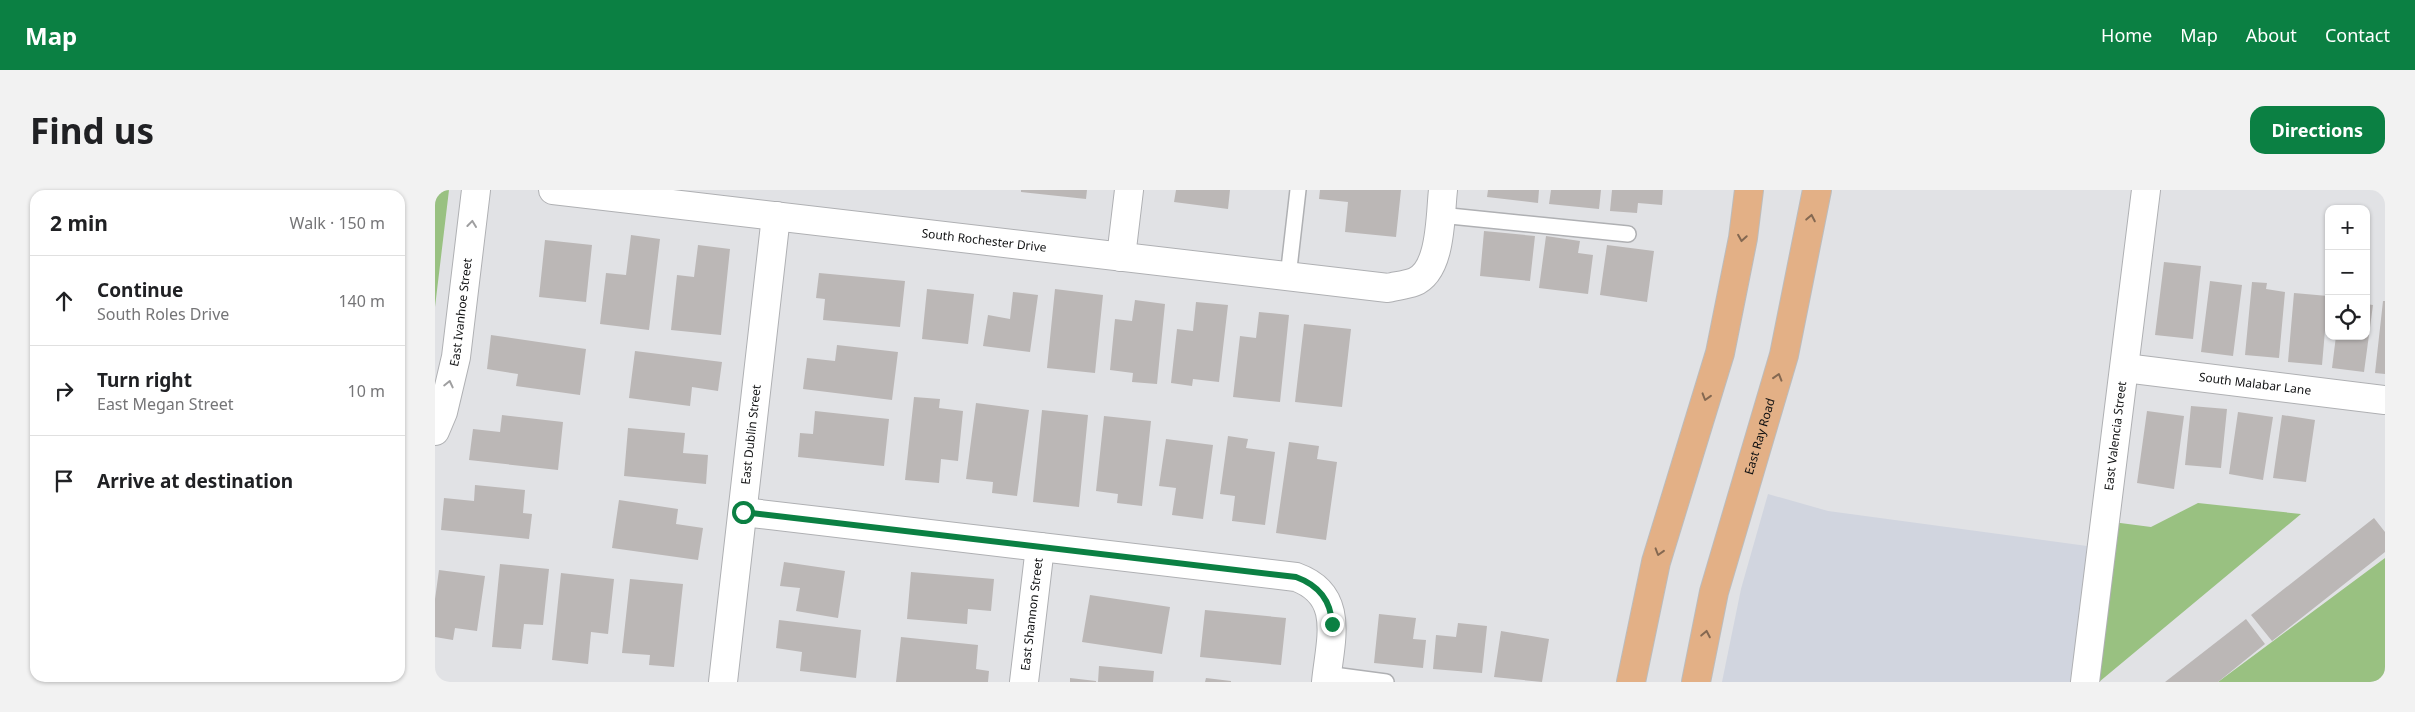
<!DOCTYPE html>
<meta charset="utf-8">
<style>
body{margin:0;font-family:"Noto Sans",sans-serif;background:#f2f2f2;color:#202124}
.controls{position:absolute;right:15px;top:15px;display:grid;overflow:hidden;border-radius:10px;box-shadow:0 1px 4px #0004}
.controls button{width:45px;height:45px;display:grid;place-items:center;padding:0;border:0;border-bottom:1px solid #e0e0e0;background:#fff;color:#202124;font:25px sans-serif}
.stop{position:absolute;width:15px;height:15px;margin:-11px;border:4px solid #0b8043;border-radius:50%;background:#fff}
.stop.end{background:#0b8043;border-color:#fff;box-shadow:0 1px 5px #0008}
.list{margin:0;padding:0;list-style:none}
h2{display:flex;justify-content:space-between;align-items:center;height:65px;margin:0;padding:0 20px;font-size:21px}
h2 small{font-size:16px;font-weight:400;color:#757577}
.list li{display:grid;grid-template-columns:32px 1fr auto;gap:15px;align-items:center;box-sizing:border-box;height:90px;padding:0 20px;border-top:1px solid #e0e0e0}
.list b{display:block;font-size:19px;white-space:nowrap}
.list p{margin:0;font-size:16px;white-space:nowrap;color:#757577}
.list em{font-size:16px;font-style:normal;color:#757577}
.icon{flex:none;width:28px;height:28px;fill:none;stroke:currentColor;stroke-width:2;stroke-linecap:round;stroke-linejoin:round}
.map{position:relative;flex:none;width:1950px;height:492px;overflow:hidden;border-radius:15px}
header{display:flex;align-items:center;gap:30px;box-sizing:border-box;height:70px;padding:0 25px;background:#0b8043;color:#fff}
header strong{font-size:24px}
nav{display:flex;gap:28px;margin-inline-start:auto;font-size:18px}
.intro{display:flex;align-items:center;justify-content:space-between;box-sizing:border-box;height:120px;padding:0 30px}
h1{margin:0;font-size:35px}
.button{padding:12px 22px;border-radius:15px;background:#0b8043;color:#fff;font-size:18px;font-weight:700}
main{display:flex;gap:30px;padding:0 30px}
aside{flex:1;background:#fff;border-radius:15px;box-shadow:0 1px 4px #0004}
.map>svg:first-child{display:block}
.built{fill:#d1d5df}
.green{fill:#99c181}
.building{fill:#bbb7b6}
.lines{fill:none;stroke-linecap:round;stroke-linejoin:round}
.service-casing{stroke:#afb0b3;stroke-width:18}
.minor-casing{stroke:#afb0b3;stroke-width:30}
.tertiary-casing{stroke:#afb0b3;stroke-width:30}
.primary-casing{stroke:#bcbcbc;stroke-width:30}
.service{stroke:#fff;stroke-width:15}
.minor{stroke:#fff;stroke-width:28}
.tertiary{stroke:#fff;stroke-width:28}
.primary{stroke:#e3b086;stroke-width:28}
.oneway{stroke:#846851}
.oneway2{stroke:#9f9fa0}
.route{stroke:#0b8043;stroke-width:6}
.labels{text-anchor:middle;stroke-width:4;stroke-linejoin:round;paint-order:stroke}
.street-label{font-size:12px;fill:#0f1011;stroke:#fff}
</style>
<header>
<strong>Map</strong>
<nav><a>Home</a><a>Map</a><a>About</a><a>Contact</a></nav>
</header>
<div class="intro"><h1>Find us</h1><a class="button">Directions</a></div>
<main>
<aside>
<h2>2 min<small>Walk · 150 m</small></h2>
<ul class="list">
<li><svg class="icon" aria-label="ahead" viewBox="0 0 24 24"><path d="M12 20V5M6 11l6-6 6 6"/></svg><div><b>Continue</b><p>South Roles Drive</p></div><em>140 m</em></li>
<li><svg class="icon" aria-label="right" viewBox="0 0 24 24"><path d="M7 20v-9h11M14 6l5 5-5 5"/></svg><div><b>Turn right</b><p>East Megan Street</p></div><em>10 m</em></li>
<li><svg class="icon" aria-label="arrive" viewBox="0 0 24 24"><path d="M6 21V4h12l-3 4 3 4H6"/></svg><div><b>Arrive at destination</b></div></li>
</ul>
</aside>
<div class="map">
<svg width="1950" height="492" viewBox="0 0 1950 492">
<rect width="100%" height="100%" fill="#e1e2e5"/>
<!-- built -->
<path class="built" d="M1333 304 1393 321 1652 356 1638 492H1287L1306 399Z"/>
<!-- green -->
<path class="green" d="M0 0H14L0 117Z
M1763 313 1866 324 1664 492 1670 331 1716 337Z
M1950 368V492H1783Z"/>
<!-- building -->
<path class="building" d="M586 0H652L651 9 586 2Z
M741 0H795L793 19 739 12Z
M885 0H966L961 47 910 42 913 12 884 9Z
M1053 0H1104L1103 13 1052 7Z
M1116 0H1166L1164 19 1114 14Z
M1177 0H1228L1227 15 1203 13 1202 23 1175 21Z
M1049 41 1100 46 1095 91 1045 86Z
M196 45 225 49 214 140 165 134 171 83 191 85Z
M1111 46 1145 51 1143 63 1158 65 1153 104 1104 98Z
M110 50 157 55 151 112 104 107Z
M263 55 295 59 286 145 236 140 242 85 259 87Z
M1172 55 1219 61 1212 112 1165 105Z
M1729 72 1766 76 1758 149 1720 145Z
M384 83 470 91 465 137 388 130 390 109 381 108Z
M1775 91 1807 95 1798 166 1766 162Z
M1817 92 1832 93 1831 99 1850 102 1844 168 1810 165Z
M492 99 539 104 533 154 487 149Z
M620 99 668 105 660 183 612 178Z
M578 102 603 105 595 162 548 156 553 125 575 129Z
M1859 103 1893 106 1887 175 1853 172Z
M700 110 730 114 722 194 697 192 698 183 675 180 680 129 697 131Z
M1948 111H1950V184L1940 183Z
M761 112 793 115 784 192 758 189 757 196 736 193 742 139 758 141Z
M1931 114 1938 115 1929 182 1897 178 1901 146H1931Z
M824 122 854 125 845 212 798 207 805 146 821 148Z
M869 134 916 139 907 217 860 212Z
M56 145 151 159 145 205 81 196 83 184 52 179Z
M402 155 463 162 457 210 368 199 372 168 400 171Z
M200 161 287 172 283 201 257 197 255 216 194 208Z
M479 207 505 209 504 218 528 221 523 271 506 269 504 293 470 290Z
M541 213 594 220 582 306 557 303 558 292 531 289Z
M1756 216 1792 219 1786 278 1750 275Z
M607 220 653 225 644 317 598 312Z
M380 221 454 229 449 276 363 267 365 243 378 244Z
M1712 221 1749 226 1739 299 1702 293Z
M1803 222 1838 227 1828 290 1794 284Z
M67 225 128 232 123 280 34 270 38 239 65 242Z
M1847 225 1880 230 1871 292 1838 288Z
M669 226 716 231 707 316 682 313 683 304 661 301Z
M193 238 250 243 248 263 273 265 271 294 189 286Z
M793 246 813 249 811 258 840 262 830 335 797 331 800 306 785 304Z
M731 249 778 255 768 329 737 325 741 298 724 296Z
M854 252 884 256 882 269 902 272 891 350 841 343Z
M40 295 90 300 88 323 97 324 94 349 6 340 9 308 39 311Z
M184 310 243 319 241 334 268 338 263 370 177 358Z
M1939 328 1950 342V362L1837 451 1816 425Z
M349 372 410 381 403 428 361 421 365 398 345 396Z
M65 374 114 379 108 435 89 434 86 459 57 457Z
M4 380 50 386 42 441 20 438 18 450 0 447V409Z
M476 382 559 389 556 421 533 419 532 434 472 429Z
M126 383 179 389 173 444 156 442 153 474 117 470Z
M195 389 248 394 239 477 214 475 215 465 187 463Z
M655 405 735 417 727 464 647 452Z
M770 420 851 428 846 475 765 467Z
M944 424 981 428 978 449 991 450 988 478 939 473Z
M1811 429 1830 454 1783 492H1730Z
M344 430 426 440 421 488 365 481 367 462 341 458Z
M1023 433 1052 436 1047 483 998 479 1001 445 1021 447Z
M1066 441 1114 449 1107 492 1059 487Z
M466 447 543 455 541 479 554 481 553 492H461Z
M664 476 719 481 718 492H663Z
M635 488 661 491V492H635Z
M771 488 796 491V492H770Z"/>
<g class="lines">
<!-- service casing -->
<g class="service-casing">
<path id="service" d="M1005 25 1193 44
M853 87 863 0
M891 484 951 492"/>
</g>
<!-- minor casing -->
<g class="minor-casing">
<g id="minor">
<path id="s1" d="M118 0 953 98C961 96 971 95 979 92 1007 81 1005 25 1008 0"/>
<path d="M686 67 694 0"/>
<path id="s2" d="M1690 178 1950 210"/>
<path d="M308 322 861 387C911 405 895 451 891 492"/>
<path id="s3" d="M288 492 341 26"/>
<path id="s4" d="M589 492 605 357"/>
<path id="s5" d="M1650 492 1711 0"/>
</g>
</g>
<!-- tertiary casing -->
<g class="tertiary-casing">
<g id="tertiary">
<path id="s6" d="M0 241 8 222 21 167 41 0"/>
</g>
</g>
<!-- primary casing -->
<g class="primary-casing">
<g id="primary">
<path d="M1196 492 1221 372 1285 163 1308 48 1314 0"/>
<path id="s7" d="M1261 492 1279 402 1349 165 1382 0"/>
</g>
</g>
<!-- service -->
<use href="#service" class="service"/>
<!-- minor -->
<use href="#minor" class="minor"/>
<!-- tertiary -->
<use href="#tertiary" class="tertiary"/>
<!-- primary -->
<use href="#primary" class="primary"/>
</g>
<!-- one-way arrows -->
<defs><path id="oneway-chevron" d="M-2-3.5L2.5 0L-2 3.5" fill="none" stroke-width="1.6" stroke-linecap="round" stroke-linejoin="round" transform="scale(1.25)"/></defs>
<g class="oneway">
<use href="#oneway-chevron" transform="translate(1376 28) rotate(-79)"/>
<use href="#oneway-chevron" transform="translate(1307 48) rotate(99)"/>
<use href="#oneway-chevron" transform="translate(1343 187) rotate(-73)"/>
<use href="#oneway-chevron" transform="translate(1271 207) rotate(107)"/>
<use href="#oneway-chevron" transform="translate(1224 362) rotate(107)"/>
<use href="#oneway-chevron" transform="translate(1271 444) rotate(-79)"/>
</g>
<g class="oneway2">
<use href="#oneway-chevron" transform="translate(37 34) rotate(-83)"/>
<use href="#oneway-chevron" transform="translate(14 194) rotate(-77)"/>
</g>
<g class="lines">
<!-- route -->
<path class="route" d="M308 322 861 387C883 395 896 410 897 434"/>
</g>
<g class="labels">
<!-- street labels -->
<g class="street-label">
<text dy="4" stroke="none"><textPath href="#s1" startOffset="434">South Rochester Drive</textPath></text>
<text dy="4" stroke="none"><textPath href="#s6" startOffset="122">East Ivanhoe Street</textPath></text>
<text dy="4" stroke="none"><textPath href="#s2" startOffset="131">South Malabar Lane</textPath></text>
<text dy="4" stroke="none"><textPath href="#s3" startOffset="249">East Dublin Street</textPath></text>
<text dy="4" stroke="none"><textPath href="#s5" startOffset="248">East Valencia Street</textPath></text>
<text dy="4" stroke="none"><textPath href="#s7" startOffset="254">East Ray Road</textPath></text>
<text dy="4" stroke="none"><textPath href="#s4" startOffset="68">East Shannon Street</textPath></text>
</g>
</g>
</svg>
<div class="controls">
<button>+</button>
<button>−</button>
<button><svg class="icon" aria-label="locate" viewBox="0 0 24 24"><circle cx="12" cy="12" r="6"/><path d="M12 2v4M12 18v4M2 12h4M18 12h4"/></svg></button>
</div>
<div class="stop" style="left:308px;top:322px"></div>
<div class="stop end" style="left:897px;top:434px"></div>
</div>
</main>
